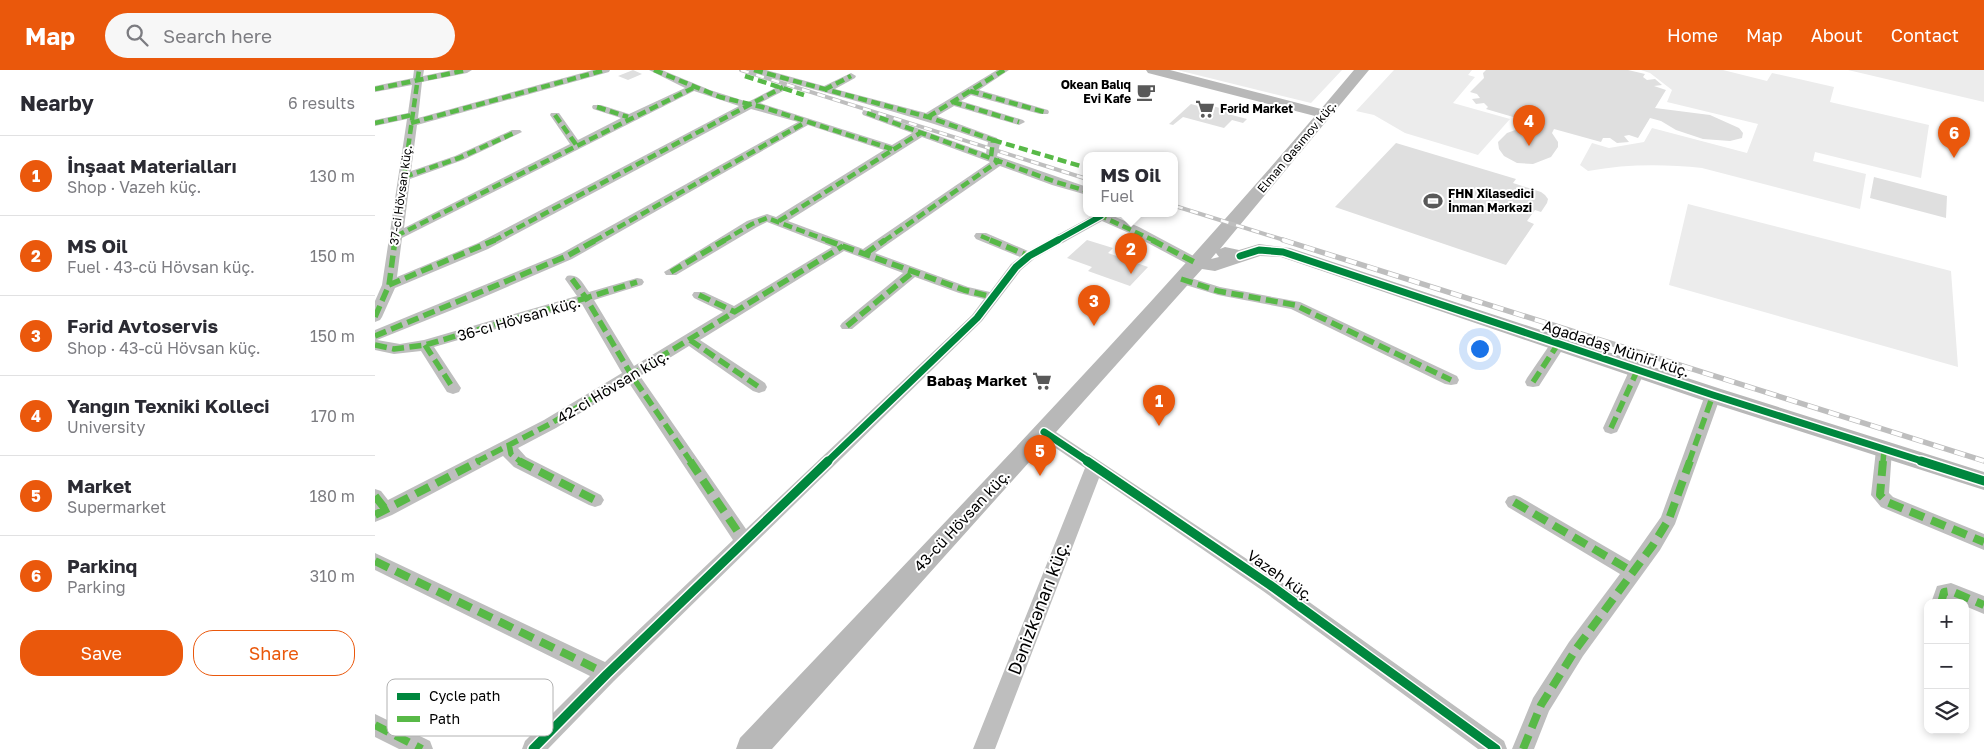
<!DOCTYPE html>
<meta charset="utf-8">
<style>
body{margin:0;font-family:"Golos Text",sans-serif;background:#f7f7f7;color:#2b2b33}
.controls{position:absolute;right:15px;bottom:15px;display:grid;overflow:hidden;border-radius:10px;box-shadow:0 2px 8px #0003}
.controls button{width:45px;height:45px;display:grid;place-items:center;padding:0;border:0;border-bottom:1px solid #e1e1e2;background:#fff;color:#2b2b33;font:25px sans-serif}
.you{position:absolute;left:1104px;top:278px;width:18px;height:18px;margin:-12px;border:4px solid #fff;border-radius:50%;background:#1a73e8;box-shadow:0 0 0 8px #1a73e833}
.badge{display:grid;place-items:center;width:32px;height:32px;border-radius:50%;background:#ea580c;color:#fff;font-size:16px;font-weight:700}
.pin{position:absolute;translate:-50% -41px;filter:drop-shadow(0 1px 2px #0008)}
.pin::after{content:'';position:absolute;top:26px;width:18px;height:15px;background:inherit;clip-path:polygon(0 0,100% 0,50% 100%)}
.popup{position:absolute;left:708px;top:82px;width:95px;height:65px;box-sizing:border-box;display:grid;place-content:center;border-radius:10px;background:#fff;filter:drop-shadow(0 1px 4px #0005);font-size:16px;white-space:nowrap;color:#7c7c81}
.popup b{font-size:19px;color:#2b2b33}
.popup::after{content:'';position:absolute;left:50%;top:100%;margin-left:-10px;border:10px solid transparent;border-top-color:#fff}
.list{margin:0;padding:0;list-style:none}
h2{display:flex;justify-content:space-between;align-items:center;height:65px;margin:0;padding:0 20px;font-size:21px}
h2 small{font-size:16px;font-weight:400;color:#7c7c81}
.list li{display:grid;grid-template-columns:32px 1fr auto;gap:15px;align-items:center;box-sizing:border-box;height:80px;padding:0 20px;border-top:1px solid #e1e1e2}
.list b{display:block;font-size:19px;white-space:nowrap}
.list p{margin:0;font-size:16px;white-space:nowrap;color:#7c7c81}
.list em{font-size:16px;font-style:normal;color:#7c7c81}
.actions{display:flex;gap:10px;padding:15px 20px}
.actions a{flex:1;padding:11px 0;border:1px solid #ea580c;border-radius:20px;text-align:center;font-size:18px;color:#ea580c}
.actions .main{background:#ea580c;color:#fff}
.icon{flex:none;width:28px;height:28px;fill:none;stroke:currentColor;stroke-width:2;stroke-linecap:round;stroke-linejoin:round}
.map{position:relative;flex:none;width:1609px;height:679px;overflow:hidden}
header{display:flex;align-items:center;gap:30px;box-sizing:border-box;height:70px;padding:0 25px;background:#ea580c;color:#fff}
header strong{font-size:24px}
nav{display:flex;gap:28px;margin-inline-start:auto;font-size:18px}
.search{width:350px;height:45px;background:#f7f7f7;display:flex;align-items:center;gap:12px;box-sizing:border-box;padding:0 18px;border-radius:28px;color:#7c7c81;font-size:19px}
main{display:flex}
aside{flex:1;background:#fff}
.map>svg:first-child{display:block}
.green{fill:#ececec}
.building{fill:#dfdfdf}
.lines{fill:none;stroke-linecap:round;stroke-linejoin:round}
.street{fill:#bebebe;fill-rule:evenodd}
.secondary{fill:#b8b8b8;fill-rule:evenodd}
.rail-far1-casing{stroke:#bebebe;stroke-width:4}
.rail-casing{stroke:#bebebe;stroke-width:5.5}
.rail-far1{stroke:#fff;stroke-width:2.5;stroke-dasharray:8;stroke-linecap:butt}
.rail{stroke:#fff;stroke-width:4;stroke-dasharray:11;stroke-linecap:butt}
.quiet-far2{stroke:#58b947;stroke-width:4.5;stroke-dasharray:9 4.5;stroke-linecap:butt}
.quiet-far1{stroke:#58b947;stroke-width:5.5;stroke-dasharray:12 5.5;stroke-linecap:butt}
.quiet{stroke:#58b947;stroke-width:8;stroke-dasharray:15 8;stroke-linecap:butt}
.cycleway-far2-casing{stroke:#fff;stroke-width:8}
.cycleway-far1-casing{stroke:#fff;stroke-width:10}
.cycleway-casing{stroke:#fff;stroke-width:12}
.cycleway-far2{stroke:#00873e;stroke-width:5.5}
.cycleway-far1{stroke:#00873e;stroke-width:7}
.cycleway{stroke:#00873e;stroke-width:9}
.labels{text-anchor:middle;stroke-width:4;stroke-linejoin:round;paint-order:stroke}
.far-poi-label{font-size:12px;font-weight:bold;fill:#000;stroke:#fff;text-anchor:start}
.far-street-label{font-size:12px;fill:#000;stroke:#fff}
.street-label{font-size:15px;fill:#000;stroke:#fff}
.poi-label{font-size:15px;font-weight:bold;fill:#000;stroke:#fff;text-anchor:end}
.near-street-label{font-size:18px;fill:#000;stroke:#fff}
.key{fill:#fff;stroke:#b2b2b2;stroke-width:1}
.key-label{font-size:14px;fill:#000}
</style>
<header>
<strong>Map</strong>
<div class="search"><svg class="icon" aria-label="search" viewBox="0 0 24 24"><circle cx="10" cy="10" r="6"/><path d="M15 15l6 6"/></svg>Search here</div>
<nav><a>Home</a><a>Map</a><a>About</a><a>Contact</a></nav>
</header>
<main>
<aside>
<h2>Nearby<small>6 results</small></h2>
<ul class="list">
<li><span class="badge">1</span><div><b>İnşaat Materialları</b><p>Shop · Vazeh küç.</p></div><em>130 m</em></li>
<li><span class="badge">2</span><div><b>MS Oil</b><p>Fuel · 43-cü Hövsan küç.</p></div><em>150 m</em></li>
<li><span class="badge">3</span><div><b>Fərid Avtoservis</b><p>Shop · 43-cü Hövsan küç.</p></div><em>150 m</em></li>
<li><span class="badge">4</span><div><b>Yanğın Texniki Kolleci</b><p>University</p></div><em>170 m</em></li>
<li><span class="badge">5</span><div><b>Market</b><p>Supermarket</p></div><em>180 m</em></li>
<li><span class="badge">6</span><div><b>Parkinq</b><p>Parking</p></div><em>310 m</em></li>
</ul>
<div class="actions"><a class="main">Save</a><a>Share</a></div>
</aside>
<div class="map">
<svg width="1609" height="679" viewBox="0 0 1609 679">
<rect width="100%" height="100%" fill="#fff"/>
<!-- green -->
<path class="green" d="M802 0H967L936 33Z
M1019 0H1097L1093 5 1100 7 1078 33 1135 49 1103 85 1030 63 999 45 981 41Z
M1266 0H1348L1392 11 1397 3 1459 17 1455 32 1554 55 1546 108 1440 82 1438 91 1491 104 1485 139 1327 98C1289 94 1251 94 1213 101L1205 95 1217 73 1234 78 1269 72 1277 58 1372 83 1383 54 1292 32 1297 20 1275 3Z
M1473 0H1609V32Z
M1313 134 1576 201 1583 297 1294 215Z"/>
<!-- building -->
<path class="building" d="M258 0 267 4 253 10 243 6Z
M1111 0H1253L1270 4 1268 7 1272 10 1280 9 1287 15 1279 16 1291 20 1280 38 1335 45 1364 58 1368 63 1367 68 1355 71 1328 69 1301 60 1286 51 1275 48 1263 68 1254 65 1249 66 1254 72 1242 73 1235 68H1228L1226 72 1179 59 1177 63 1183 72V77L1176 87 1158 94 1142 93 1129 86 1124 79 1123 72 1132 63 1152 56 1155 52 1111 39 1113 37 1109 33 1101 34 1097 29 1105 28 1102 24 1095 22 1109 8 1108 3Z
M816 34 827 37 830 34 856 41 853 44 872 49 868 53 857 50 849 58 808 47 798 55 794 54Z
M1021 73 1141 109 1138 113 1166 122 1170 125 1173 129 1172 133 1166 142 1160 140 1152 151 1159 154 1131 195 960 137Z
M1499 107 1572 126 1571 148 1495 128Z
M712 170 738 178 733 183 773 197 755 216 713 201 717 197 692 188Z"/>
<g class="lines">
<!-- street -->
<path class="street" d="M39 0H49L48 6 77 0H97L92 3 47 12 43 48 218 0H235L234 2 42 55 36 101 80 86 137 60H145L147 62 88 90 35 109 29 158 195 74 175 45 176 43H184L203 70 246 48 218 39 217 37 218 35H226L254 44 310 18 274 0H287L335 20 373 32 408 14 413 17 412 19 385 33 517 75 537 63 488 45 487 43 488 41 492 40 611 83 613 72C534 44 455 24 375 2L374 0H391L449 16 476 3 481 6 480 8 460 19 551 43 622 0H634L604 20 673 40 674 42 673 44H665L596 25 586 31 648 50 650 52 644 55 579 36 562 46 622 68 625 74 622 86 712 117V125L677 115 625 96 500 183 593 217 615 222 636 194 645 187 601 169 599 166 601 163H611L653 181 719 145V143H731L764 157 826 190 828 193 821 197 816 196 754 163 727 151 659 189 646 200 607 251 239 611 173 679H147L150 671 215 606 0 500V483L230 592 358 470 254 313 181 358 143 378 151 387 226 425 229 430 226 435 220 437 214 435 139 397 128 386 17 445 0 452V419L6 421 13 430 169 350 247 303 207 234 59 277 86 318 84 322 78 324 72 322 46 281 19 284 0 280V260L187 183 423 52 376 39 113 179 20 218 7 247 5 250 0 252V231L7 215 32 49 0 56V50L33 43 37 15 0 22V16L38 8ZM319 21 364 36 103 173 22 207 27 168ZM433 55 509 80 401 147 392 144 372 151 289 202 291 205H301L382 157 392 152 457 177 359 236 329 222H319L317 225 319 228 348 242 259 296 219 230 267 215 269 212 267 209 262 208 214 222C208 214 204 203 192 206L190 209 202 226 49 270 25 274 2 270 102 230 197 189ZM547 67 615 92 488 179 413 151ZM469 181 528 203 467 253 465 256 467 259H477L540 207 584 223 609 229 597 245 371 459 265 306 314 276 378 321 384 323 390 321 392 317 390 313 325 270Z
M806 205 845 217 925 232 1082 306 1084 310 1082 314 1076 315 1070 314 916 239 843 225 801 212 799 209 801 206Z
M1183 269 1188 270 1191 274 1164 316 1158 317 1152 316 1150 312 1152 308 1178 270Z
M1262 296 1268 297 1270 301 1244 358 1242 362 1236 364 1230 362 1228 358 1254 301 1256 297Z
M1338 319 1344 321 1346 325 1300 454 1285 480 1208 586 1174 641 1159 679H1137L1158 628 1194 572 1245 504 1133 437 1130 432 1133 427 1139 425 1145 427 1255 491 1286 447 1330 325 1332 321Z
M669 356 675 358 902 509 1129 671 1132 679H1103L888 521 724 408 620 679H598L710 398 663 366 661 362 663 358Z
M1509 374 1515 375 1517 380 1514 423 1518 427 1609 464V480L1506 437 1496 425 1501 380 1503 375Z
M1576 513 1609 526V544L1590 536V533L1577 530 1576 533H1556L1562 516Z
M0 644 55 671 58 679H24L0 667Z"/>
<!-- secondary -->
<path class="secondary" d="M771 0H795L946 39 979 0H994L845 179 850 177 864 180 884 174 915 178 1346 319 1609 402V420L1330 331 906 187 885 186 840 201 827 199 397 679H361L365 668C559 463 756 261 940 46L773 3ZM841 183 844 187 836 189Z"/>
<!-- rail-far1 casing -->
<g class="rail-far1-casing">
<path id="rail-far1" d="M366 0 712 109
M800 136 912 171"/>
</g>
<!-- rail casing -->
<g class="rail-casing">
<path id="rail" d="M908 170 1609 391"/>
</g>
<!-- rail-far1 -->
<use href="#rail-far1" class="rail-far1"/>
<!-- rail -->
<use href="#rail" class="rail"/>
<!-- quiet-far2 -->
<path class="quiet-far2" d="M279 0 345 27 387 37 517 79
M379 0 553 47 618 70 616 87
M370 6 429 25
M0 19 92 0
M449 20 476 6
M595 21 669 42
M578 32 644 52
M222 37 253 47
M492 43 681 112 712 121
M180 45 202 76
M553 47 629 0
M0 53 37 45
M36 53 230 0
M618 70 712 98
M29 107 84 88 141 62
M725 143 726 146 780 171
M404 151 545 63
M21 166 318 18
M606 166 618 171
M20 171 44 0
M118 171 408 17
M219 171 431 52
M348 171 377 154 392 148 454 171
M509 171 625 90"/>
<!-- quiet-far1 -->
<path class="quiet-far1" d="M451 170 589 220 618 227
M615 170 654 186
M777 170 821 193
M490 184 510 170
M296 202 350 170
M197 209 211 228 262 212
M806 209 843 221 920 235 1076 310
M14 215 120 170
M324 225 360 242
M0 247 14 215 20 170
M472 256 538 202
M0 266 192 186 221 170
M315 270 384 317
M0 275 19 279 50 275 211 228 257 306 316 392
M50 275 78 318
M1158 312 1183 274
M1236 358 1262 301
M134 374 136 384 146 392
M101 392 175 354 468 176
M1314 392 1338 325
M1508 392 1509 380"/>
<!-- quiet -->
<path class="quiet" d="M144 391 220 430
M315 391 369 471
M1508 391 1505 425 1512 432 1609 472
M0 426 11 440
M1139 432 1258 502
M0 445 104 391
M0 491 232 604
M1566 533 1569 522 1576 521 1609 535
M0 655 47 679
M1148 679 1166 635 1201 579 1278 475 1294 449 1315 391"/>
<!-- cycleway-far2 casing -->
<g class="cycleway-far2-casing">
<path id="cycleway-far2" d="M681 171 726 146"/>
</g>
<!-- cycleway-far1 casing -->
<g class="cycleway-far1-casing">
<path id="cycleway-far1" d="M865 186 884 180 908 182 1338 325 1550 392
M669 362 714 392
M452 392 602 248 641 197 654 186 683 170"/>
</g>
<!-- cycleway casing -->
<g class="cycleway-casing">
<path id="cycleway" d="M712 391 895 515 1121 679
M1546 391 1609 411
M158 679 232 604 453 391"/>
</g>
<!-- cycleway-far2 -->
<use href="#cycleway-far2" class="cycleway-far2"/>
<!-- cycleway-far1 -->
<use href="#cycleway-far1" class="cycleway-far1"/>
<!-- cycleway -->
<use href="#cycleway" class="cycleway"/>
</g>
<!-- icons -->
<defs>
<g id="cafe-bare" transform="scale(1.5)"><path d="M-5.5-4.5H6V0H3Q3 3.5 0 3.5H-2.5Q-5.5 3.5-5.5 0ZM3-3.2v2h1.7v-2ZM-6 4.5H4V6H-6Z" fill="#595959" stroke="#fff" stroke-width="2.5" paint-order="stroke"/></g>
<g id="supermarket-bare" transform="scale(1.5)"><path d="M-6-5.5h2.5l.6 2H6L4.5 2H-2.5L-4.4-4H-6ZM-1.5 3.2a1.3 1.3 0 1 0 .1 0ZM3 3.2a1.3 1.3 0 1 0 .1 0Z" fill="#595959" stroke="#fff" stroke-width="2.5" paint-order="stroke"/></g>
<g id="stadium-bare" transform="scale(1.5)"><path d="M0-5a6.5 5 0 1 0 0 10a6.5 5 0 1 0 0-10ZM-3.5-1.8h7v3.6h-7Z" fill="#595959" stroke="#fff" stroke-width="2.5" paint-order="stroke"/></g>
</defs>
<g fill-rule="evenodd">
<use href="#cafe-bare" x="771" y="22"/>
<use href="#supermarket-bare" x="830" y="39"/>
<use href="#stadium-bare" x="1058" y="131"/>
<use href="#supermarket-bare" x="667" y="311"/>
</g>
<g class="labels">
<!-- far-poi labels -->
<g class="far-poi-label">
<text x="756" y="19" text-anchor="end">Okean Balıq<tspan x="756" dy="14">Evi Kafe</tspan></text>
<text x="845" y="43">Fərid Market</text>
<text x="1073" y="128">FHN Xilasedici<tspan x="1073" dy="14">İnman Mərkəzi</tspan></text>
</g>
<!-- far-street labels -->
<g class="far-street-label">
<text transform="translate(922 77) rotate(-50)" y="4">Elman Qasımov küç.</text>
<text transform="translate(26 125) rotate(-82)" y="4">37-ci Hövsan küç.</text>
</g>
<!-- street labels -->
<g class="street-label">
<text transform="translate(144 249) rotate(-16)" y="5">36-cı Hövsan küç.</text>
<text transform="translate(1241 279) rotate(18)" y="5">Ağadadaş Müniri küç.</text>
<text transform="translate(238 317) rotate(-31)" y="5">42-ci Hövsan küç.</text>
<text transform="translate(587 451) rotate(-47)" y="5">43-cü Hövsan küç.</text>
<text transform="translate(905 506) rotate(35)" y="5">Vazeh küç.</text>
</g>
<!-- poi labels -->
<g class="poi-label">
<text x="652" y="316">Babaş Market</text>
</g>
<!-- near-street labels -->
<g class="near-street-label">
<text transform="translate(664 538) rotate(-69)" y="6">Dənizkənarı küç.</text>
</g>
</g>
<!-- legend -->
<rect x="12" y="609" width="166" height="57" rx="8" class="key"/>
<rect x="22" y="623" width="23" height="7" fill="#00873e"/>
<rect x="22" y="646" width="23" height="6" fill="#58b947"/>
<g class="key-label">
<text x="54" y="631">Cycle path</text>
<text x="54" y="654">Path</text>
</g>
</svg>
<div class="controls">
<button>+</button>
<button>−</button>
<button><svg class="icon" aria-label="layers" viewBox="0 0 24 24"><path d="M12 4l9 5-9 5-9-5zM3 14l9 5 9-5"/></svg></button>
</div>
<div class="you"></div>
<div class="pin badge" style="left:784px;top:356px">1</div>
<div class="pin badge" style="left:756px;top:204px">2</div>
<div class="popup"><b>MS Oil</b>Fuel</div>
<div class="pin badge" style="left:719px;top:256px">3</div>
<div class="pin badge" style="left:1154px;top:76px">4</div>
<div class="pin badge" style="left:665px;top:406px">5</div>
<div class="pin badge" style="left:1579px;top:88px">6</div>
</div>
</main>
